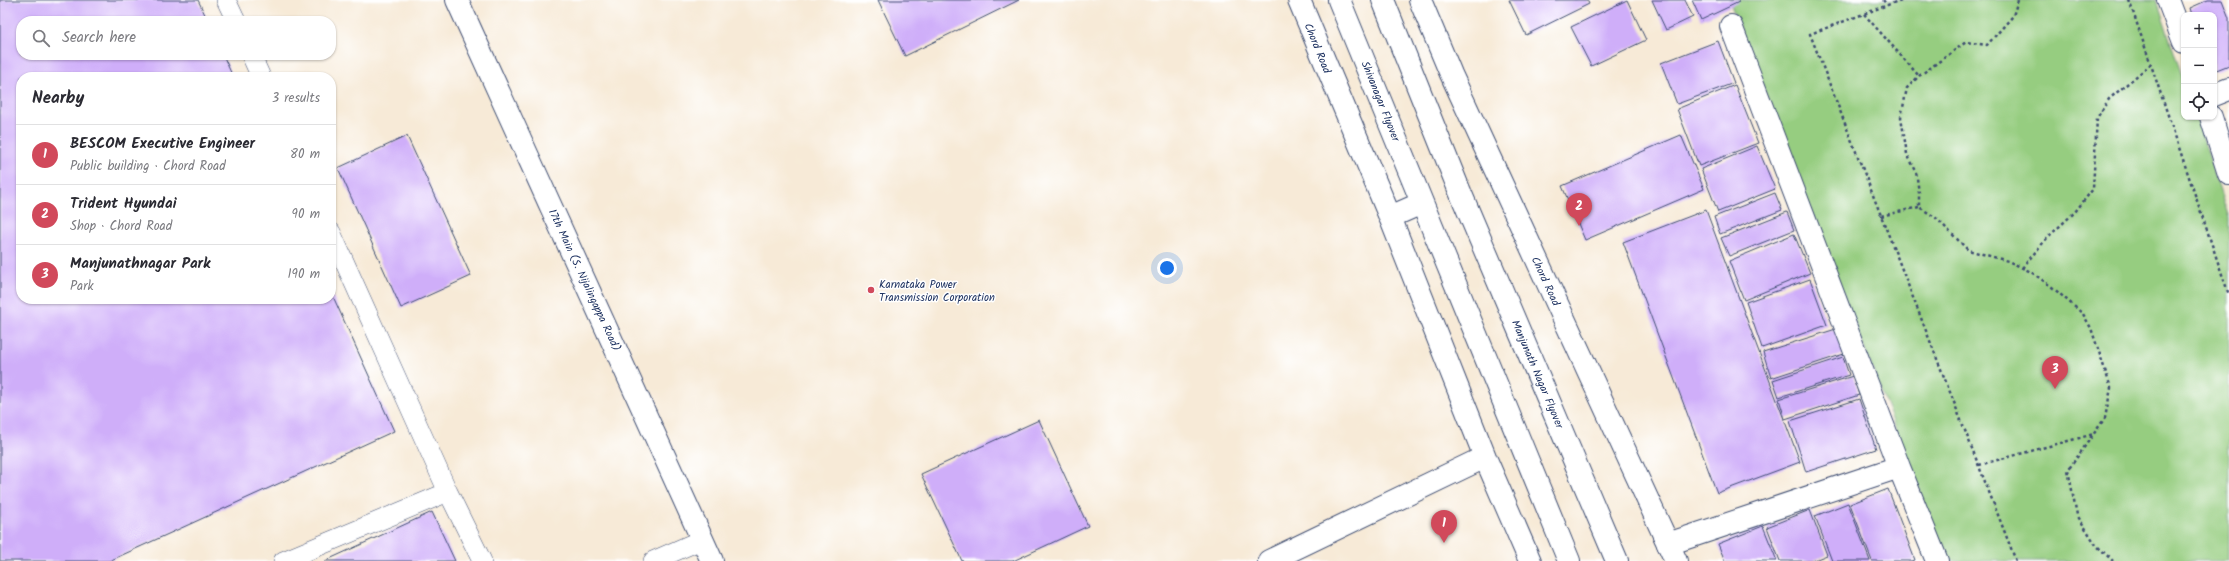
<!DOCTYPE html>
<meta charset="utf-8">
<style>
body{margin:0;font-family:Kalam,sans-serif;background:#f7f7f7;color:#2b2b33}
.controls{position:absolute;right:12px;top:12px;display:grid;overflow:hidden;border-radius:8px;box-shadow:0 1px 3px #0004}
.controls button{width:36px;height:36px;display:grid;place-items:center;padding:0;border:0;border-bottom:1px solid #e1e1e2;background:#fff;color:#2b2b33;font:20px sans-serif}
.you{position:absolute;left:1167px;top:268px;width:14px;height:14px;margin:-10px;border:3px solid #fff;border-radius:50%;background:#1a73e8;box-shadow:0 0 0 6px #1a73e833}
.badge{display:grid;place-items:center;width:26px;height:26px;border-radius:50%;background:#d1495b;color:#fff;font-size:13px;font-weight:700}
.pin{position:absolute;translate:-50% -33px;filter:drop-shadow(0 1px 2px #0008)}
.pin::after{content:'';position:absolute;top:21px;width:14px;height:12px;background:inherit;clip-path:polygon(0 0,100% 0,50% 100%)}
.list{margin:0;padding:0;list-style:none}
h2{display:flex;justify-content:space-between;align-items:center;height:52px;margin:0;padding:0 16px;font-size:17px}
h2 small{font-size:13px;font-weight:400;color:#7c7c81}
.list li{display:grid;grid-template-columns:26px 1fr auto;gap:12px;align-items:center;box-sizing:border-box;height:60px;padding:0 16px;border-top:1px solid #e1e1e2}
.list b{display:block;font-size:15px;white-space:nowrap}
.list p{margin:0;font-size:13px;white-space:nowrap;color:#7c7c81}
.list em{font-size:13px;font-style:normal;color:#7c7c81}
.icon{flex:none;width:22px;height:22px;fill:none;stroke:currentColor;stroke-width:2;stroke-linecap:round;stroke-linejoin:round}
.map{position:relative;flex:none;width:2229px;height:561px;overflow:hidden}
.search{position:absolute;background:#fff;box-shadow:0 1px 3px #0004;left:16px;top:16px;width:320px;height:44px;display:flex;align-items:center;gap:10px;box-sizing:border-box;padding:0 14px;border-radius:16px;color:#7c7c81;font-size:15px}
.panel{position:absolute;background:#fff;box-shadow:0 1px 3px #0004;left:16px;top:72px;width:320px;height:232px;border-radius:16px}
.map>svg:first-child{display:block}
.green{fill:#96cd80;stroke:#587e6f}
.building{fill:#cfaef9}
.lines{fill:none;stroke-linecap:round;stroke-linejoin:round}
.lane-casing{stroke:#3c4b70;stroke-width:20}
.street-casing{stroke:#3c4b70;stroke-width:24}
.secondary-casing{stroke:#3c4b70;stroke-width:24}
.primary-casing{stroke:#3c4b70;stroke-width:24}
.path{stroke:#3c4b70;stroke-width:2.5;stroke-dasharray:3 3;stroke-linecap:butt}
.lane{stroke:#fff;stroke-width:19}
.street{stroke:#fff;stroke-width:22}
.secondary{stroke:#fff;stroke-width:22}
.primary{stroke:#fff;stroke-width:22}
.poi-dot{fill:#d1495b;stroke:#fff;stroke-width:1.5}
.labels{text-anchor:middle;stroke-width:3;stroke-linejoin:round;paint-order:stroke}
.street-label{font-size:11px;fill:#1b2f5e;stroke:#fff}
.poi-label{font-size:11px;fill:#1b2f5e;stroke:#fff;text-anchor:start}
</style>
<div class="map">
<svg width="2229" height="561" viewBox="0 0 2229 561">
<rect width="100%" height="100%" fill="#fff"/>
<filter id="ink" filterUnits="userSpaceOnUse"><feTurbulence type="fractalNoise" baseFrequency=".025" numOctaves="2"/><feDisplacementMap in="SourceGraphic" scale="8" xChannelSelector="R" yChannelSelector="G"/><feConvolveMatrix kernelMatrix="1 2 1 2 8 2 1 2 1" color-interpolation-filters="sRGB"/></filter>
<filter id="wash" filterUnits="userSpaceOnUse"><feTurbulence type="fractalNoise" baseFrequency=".012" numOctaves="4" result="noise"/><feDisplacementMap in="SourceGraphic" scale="16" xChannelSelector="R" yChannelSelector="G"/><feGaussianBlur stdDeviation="0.9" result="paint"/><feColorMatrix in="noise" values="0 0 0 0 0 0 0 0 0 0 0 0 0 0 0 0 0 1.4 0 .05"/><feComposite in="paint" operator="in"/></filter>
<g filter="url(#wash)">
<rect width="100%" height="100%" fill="#f7ead7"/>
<!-- green -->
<path class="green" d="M1729 0H2157L2184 82V117H2196L2229 218V561H1947Z"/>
<g id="blocks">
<!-- building -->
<path class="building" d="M0 0H198L208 21H21V55H223L233 77H21V299H331V292L394 431 109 561H0Z
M878 0H1019L905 56Z
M1509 0H1587L1589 4 1526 35Z
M1627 0 1646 40 1591 66 1571 27Z
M1652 0H1685L1693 17 1666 30Z
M1692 0H1738L1739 2 1701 20Z
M2208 0H2222L2229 18V65L2214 71V15H2192L2190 8Z
M1718 41 1734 83 1677 104 1661 63Z
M1735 85 1758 143 1699 166 1677 109Z
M1681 135 1704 189 1585 240 1562 186Z
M407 136 471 276 401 308 338 168Z
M1757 146 1775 189 1718 212 1701 169Z
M1775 193 1782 210 1720 234 1714 217Z
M1706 210 1800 462 1717 493 1623 242Z
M1787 212 1794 230 1729 256 1721 238Z
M1794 234 1810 273 1744 300 1729 261Z
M1810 279 1827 325 1762 348 1746 302Z
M1836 329 1844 354 1771 378 1763 352Z
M1843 357 1849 375 1779 397 1773 380Z
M1853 376 1859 395 1785 419 1779 399Z
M1859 399 1876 449 1806 472 1790 421Z
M1039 420 1088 526 1013 561H962L921 474Z
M1888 489 1915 560 1912 561H1872L1850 504Z
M1848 503 1870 561H1832L1815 516Z
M1810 510 1827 555 1812 561H1780L1767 527Z
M432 512 455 561H325Z
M1763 526 1777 561H1725L1718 544Z"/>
</g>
</g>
<g filter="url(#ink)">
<use href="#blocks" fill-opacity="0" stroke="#3c4b70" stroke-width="1"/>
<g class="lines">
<!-- lane casing -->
<g class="lane-casing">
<path id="lane" d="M226 0 236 21
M251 55 261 77
M448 492 482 561
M283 561 448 492 331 232
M653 561 703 539"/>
</g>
<!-- street casing -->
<g class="street-casing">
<path id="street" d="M2168 0 2184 42
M1731 26 1899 467
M2214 95 2229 89
M2211 117 2229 174
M1668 544 1899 467 1937 561"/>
</g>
<!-- secondary casing -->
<g class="secondary-casing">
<path id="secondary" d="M457 0 712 561
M1299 0 1390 217 1485 457 1530 561
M1420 0 1451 74 1676 561
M1269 561 1485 457"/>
</g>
<!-- primary casing -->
<g class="primary-casing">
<path id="primary" d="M1339 0 1569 561
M1383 0 1458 187 1617 561
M1390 217 1422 203"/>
</g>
<!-- path -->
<path class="path" d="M1883 0 1887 5
M1901 0 1810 34 2016 561
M2018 0 2013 16 1987 45 1966 42 1919 76 1907 88 1901 117 1907 154 1916 171 1919 193V207L1935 217 1968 250 2008 261 2031 272 2052 287 2083 314 2091 328 2111 388 2105 418 2068 470 2077 515 2096 545 2113 561
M2129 0 2229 295
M1864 14 1919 76
M1881 216 1919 207
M2022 268 2048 237 2075 212 2093 189 2097 118 2109 99 2151 64
M1979 465 2094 434"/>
<!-- lane -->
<use href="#lane" class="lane"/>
<!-- street -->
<use href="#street" class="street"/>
<!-- secondary -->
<use href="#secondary" class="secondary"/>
<!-- primary -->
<use href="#primary" class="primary"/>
</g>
</g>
<!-- markers -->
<circle class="poi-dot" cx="871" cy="290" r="4"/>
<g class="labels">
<!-- street labels -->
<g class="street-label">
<text transform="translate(1318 48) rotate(68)" y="4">Chord Road</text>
<text transform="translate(1381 101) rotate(68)" y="4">Shivanagar Flyover</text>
<text transform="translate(585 280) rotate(65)" y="4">17th Main (S. Nijalingappa Road)</text>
<text transform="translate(1546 281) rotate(65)" y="4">Chord Road</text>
<text transform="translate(1538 374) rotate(67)" y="4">Manjunath Nagar Flyover</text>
</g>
<!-- poi labels -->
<g class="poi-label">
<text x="879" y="288">Karnataka Power<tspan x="879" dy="13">Transmission Corporation</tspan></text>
</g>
</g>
</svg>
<div class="controls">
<button>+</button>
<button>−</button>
<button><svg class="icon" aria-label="locate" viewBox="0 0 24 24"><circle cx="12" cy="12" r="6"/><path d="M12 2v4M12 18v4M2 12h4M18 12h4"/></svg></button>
</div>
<div class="you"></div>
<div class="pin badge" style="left:1444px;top:543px">1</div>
<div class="pin badge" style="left:1579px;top:226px">2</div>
<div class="pin badge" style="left:2055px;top:389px">3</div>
<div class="search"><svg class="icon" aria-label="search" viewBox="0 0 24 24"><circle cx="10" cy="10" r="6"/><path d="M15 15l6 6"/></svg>Search here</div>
<section class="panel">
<h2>Nearby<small>3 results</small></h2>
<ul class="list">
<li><span class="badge">1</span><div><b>BESCOM Executive Engineer</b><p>Public building · Chord Road</p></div><em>80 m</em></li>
<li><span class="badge">2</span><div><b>Trident Hyundai</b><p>Shop · Chord Road</p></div><em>90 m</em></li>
<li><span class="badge">3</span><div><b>Manjunathnagar Park</b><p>Park</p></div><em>190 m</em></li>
</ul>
</section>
</div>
